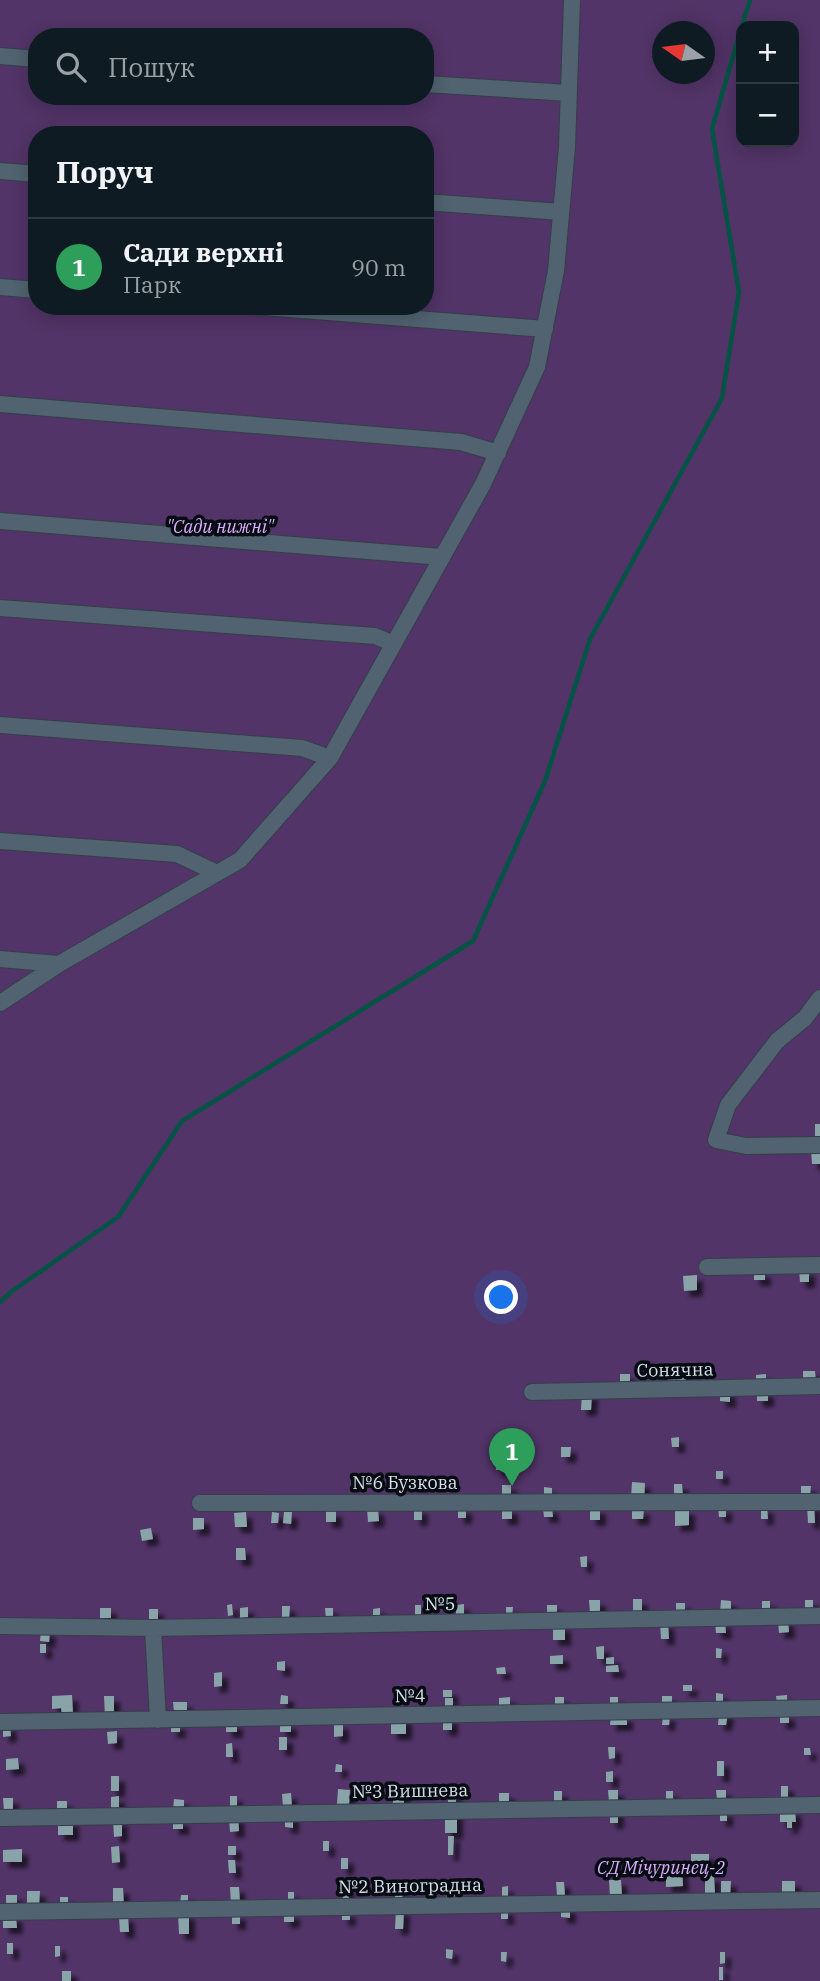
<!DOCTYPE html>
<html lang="uk">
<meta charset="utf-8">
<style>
body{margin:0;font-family:"IBM Plex Serif",serif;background:#1d2830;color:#f1f3f6}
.controls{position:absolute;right:21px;top:21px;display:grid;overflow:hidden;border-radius:14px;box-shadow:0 4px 18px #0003}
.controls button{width:63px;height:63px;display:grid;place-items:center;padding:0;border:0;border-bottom:2px solid #2f3941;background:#0f1b23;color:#f1f3f6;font:35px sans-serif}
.compass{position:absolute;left:652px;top:21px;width:63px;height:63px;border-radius:50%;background:#0f1b23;box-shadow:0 4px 18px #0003;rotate:284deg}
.you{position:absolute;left:502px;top:1298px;width:24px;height:24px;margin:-18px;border:5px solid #fff;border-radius:50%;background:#1a73e8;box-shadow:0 0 0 10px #1a73e833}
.badge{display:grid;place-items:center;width:46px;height:46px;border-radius:50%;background:#eea83c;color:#fff;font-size:23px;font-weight:700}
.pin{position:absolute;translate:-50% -58px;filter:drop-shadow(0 2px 4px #0008)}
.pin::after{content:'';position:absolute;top:37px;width:24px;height:21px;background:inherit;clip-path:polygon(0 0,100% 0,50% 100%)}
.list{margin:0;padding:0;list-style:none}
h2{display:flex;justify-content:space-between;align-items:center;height:91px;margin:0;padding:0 28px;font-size:30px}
h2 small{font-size:23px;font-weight:400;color:#9ba1a6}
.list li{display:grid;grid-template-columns:46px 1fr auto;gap:21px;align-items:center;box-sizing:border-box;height:98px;padding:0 28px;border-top:2px solid #2f3941}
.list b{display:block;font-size:26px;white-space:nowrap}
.list p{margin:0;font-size:23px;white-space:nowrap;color:#9ba1a6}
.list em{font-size:23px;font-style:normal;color:#9ba1a6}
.icon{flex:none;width:38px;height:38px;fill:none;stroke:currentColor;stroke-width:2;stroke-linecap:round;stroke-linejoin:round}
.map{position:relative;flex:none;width:820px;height:1981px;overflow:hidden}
.search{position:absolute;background:#0f1b23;box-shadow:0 4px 18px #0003;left:28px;top:28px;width:406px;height:77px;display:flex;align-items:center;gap:18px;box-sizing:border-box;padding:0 24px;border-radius:28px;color:#9ba1a6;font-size:26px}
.panel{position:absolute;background:#0f1b23;box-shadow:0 4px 18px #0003;left:28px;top:126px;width:406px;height:189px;border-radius:28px}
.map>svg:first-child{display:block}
.green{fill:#523468;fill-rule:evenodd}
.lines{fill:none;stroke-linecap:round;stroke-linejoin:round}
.stream{stroke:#035444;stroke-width:4.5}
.building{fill:#89a4a8;filter:url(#shadow)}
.minor-casing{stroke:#343f49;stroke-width:18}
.minor{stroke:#516370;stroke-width:16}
.labels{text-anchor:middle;stroke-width:7;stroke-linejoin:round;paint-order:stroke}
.park-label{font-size:18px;font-style:italic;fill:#dbacff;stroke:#060c11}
.street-label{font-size:18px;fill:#d6dfe7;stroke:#060c11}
</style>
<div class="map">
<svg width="820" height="1981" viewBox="0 0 820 1981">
<defs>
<filter id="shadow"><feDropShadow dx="6" dy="6" stdDeviation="2" flood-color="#0009"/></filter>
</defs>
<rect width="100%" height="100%" fill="#14242f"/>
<!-- green -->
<path class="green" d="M0 0H820V1981H0ZM741 26H794V142H741ZM662 32H704V74H662ZM37 37H425V96H37ZM37 135H425V306H37Z"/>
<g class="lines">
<!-- stream -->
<path class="stream" d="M742 26 750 0
M0 1302 11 1292 118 1217 182 1121 473 941 545 781 590 639 722 398 739 292 712 129 741 29"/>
</g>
<!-- building -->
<path class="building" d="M815 1124H820V1138H815Z
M811 1149H820V1164H812Z
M799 1270H809V1282H800Z
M754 1272H765V1280H754Z
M697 1275V1290L684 1291 683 1276Z
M803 1371H815L816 1382H803Z
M668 1373H686V1385H668Z
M620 1374H630V1386H620Z
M766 1374V1383L756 1384V1375Z
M720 1391H730V1402L720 1401Z
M757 1391H768V1401H757Z
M582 1393H592L591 1410H581Z
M679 1437V1447H672L671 1438Z
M490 1446H500V1460H490Z
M561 1447H571L570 1457H561Z
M496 1461H501L502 1470H496Z
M716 1471H723V1479H716Z
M632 1482 645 1483 644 1500 631 1499Z
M674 1484H682L683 1498H674Z
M502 1485H511V1499H502Z
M801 1486H811L810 1495H801Z
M544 1487 552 1488V1500H544Z
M814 1504 815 1523H808L807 1505Z
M552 1507 553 1517H544L543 1508Z
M726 1507V1517H719L718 1508Z
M761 1507H767L768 1519H761Z
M414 1508H422V1520H414Z
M458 1508H466V1518H458Z
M502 1508H512V1519H502Z
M590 1508H600V1520H590Z
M367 1509H378L379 1521 368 1522Z
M632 1509H644L643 1519H632Z
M675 1509H689V1525L675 1526Z
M326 1511H336V1522H326Z
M246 1512 247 1527H235L234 1513Z
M272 1512 279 1513 278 1523H271Z
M284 1512H292L291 1524 283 1523Z
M193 1518H204V1529L193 1530Z
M151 1528 153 1539 142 1541 140 1530Z
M236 1548H245L246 1560H236Z
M587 1556V1567H581L580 1557Z
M633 1599H642V1614H633Z
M589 1600H600V1614H590Z
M721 1600 731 1601V1613L720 1612Z
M805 1600H813V1610H805Z
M762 1601H770V1611H762Z
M676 1603H685V1614H676Z
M232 1604 233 1615 228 1616 227 1605Z
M464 1604V1615H456V1605Z
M415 1605H421V1616H415Z
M547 1605H557V1615H547Z
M282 1606H290L289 1618H282Z
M248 1607V1617L240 1618V1608Z
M506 1607H513L512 1617 506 1616Z
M100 1608H111V1618H100Z
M325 1608H333V1619H326Z
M380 1608V1618H373V1609Z
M149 1609H158V1620H149Z
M788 1620 789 1632 779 1633 778 1621Z
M715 1622H725L726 1633H716Z
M660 1623H668L669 1639H661Z
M553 1625H565V1640H553Z
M41 1630 50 1631 49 1642 40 1641Z
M40 1644H46V1653H40Z
M604 1646V1659H597L596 1647Z
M716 1648 722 1649 721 1658H716Z
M563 1655V1664H550V1656Z
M614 1657V1664H606V1658Z
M285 1661V1671L277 1670V1662Z
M618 1665 619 1672H606V1666Z
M505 1667 506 1674H497L496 1668Z
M222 1672V1686L214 1687V1673Z
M683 1685H692V1691H683Z
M443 1690H452V1697H443Z
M716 1693 723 1694V1704H716Z
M72 1695 73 1714 62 1715 61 1708 52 1709V1696Z
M281 1695 288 1696V1704H280Z
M787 1695V1704L777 1705 776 1696Z
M104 1696H114V1717H105Z
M662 1696H672V1705H662Z
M510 1697V1709H499V1698Z
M555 1697H564V1707H555Z
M610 1697H618V1706H610Z
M445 1698H453V1710H445Z
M173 1702H187V1712H174Z
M719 1712 728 1713 726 1725H718Z
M780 1714H789V1723H780Z
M611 1715 627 1716V1725H610Z
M663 1715H670L669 1725H662Z
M391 1718H406V1734H391Z
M443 1718H452V1730H443Z
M226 1723H237V1732H226Z
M280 1723H291V1732H280Z
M343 1723V1736L334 1737V1724Z
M171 1724H180V1732H171Z
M3 1725H10L11 1736 3 1737Z
M117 1731V1743L108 1744 107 1732Z
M279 1737H287V1750H279Z
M232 1743 233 1757H226V1744Z
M608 1747H615V1758L609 1759Z
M804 1748H810L811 1755H804Z
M18 1758 19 1769 6 1770V1759Z
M717 1761H724V1776H717Z
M336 1764 342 1765V1772H335Z
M613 1771V1782H606V1772Z
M111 1776H119V1791H111Z
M393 1786H404V1803H393Z
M781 1786H788V1798H781Z
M338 1789 350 1790 349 1804H337Z
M608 1790H618V1802H609Z
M716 1790H726V1800H717Z
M554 1791H562V1806L554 1807Z
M666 1791H673V1799H666Z
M291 1793 292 1807H283L282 1794Z
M448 1793H456V1804L448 1803Z
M499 1793H509V1803H499Z
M119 1796V1809H111V1797Z
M230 1796H237V1808H230Z
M3 1798H13V1812H4Z
M174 1799 184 1800V1810H173Z
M57 1801H67V1810H57Z
M610 1810H618V1823H610Z
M795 1810 796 1822H792V1828H787V1822H780V1811Z
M720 1811H727V1821H720Z
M445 1812H457V1833H445Z
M285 1815H293V1828L285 1827Z
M238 1816 239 1831 230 1832 229 1817Z
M58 1820H73V1835H58Z
M113 1820H122V1836L114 1837Z
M173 1820H183V1829H173Z
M448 1836H454L453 1855H448Z
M323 1841H329V1851H323Z
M119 1846 120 1862 112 1863 111 1847Z
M228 1846H236V1855H228Z
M22 1849V1862H3V1850Z
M691 1854H709V1866H691Z
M341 1858H348V1869H341Z
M228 1860H235L236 1873H229Z
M682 1866 683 1886 666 1887V1867Z
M705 1876H714L715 1893H705Z
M609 1880H621L622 1896 610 1897Z
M721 1881H731L730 1896H721Z
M782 1881H795V1894H782Z
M556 1882H564L565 1896H557Z
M342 1886H348L349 1900H343Z
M508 1886V1898H502V1887Z
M230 1887H239L240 1903 231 1904Z
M113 1888H123L124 1907H113Z
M446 1889H455V1899L446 1900Z
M27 1891H40L39 1905H27Z
M395 1891H403L402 1899H395Z
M288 1892H294V1901H288Z
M6 1895H17V1906H6Z
M181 1895H188V1904H180Z
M60 1897H68V1906H60Z
M561 1907H570V1918L561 1917Z
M501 1909H508V1919H501Z
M396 1910H404L403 1929H395Z
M342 1911 350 1912V1920H342Z
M178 1913H189V1934H179Z
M284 1913H294V1922H284Z
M232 1914H240V1924H232Z
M3 1915 16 1916 17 1928H3Z
M128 1916 129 1932H120L119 1917Z
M7 1943H13V1954H7Z
M55 1946H60V1956L55 1957Z
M446 1949 453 1950 452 1959 446 1958Z
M501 1952H507L506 1962 501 1961Z
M720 1952H725V1963L720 1964Z
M719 1967H723V1980H719Z
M62 1971H71V1981H62Z"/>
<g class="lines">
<!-- minor casing -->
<g class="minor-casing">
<path id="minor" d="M0 56 37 59
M425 84 569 93
M0 171 37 174
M425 202 561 212
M0 287 37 290
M250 306 545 329
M0 404 461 442 498 453
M0 521 442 557
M0 608 375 636 394 644
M0 725 302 748 330 758
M0 841 177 854 217 873
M0 959 59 964
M820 998 805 1018 777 1041 728 1105 716 1140 746 1146 820 1145
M0 1003 59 964 240 860 330 758 483 484 537 367 556 271 567 147 572 0
M707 1267 820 1265
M532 1392 820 1386
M200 1503 820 1502
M0 1626 153 1628
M158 1720 153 1628 820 1616
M0 1722 820 1708
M0 1818 820 1805
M0 1912 820 1900"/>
</g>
<!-- minor -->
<use href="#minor" class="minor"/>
</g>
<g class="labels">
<!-- park labels -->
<g class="park-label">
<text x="220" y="533">"Сади нижні"</text>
<text x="661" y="1874">СД Мічуринец-2</text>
</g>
<!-- street labels -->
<g class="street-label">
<text transform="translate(675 1370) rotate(-1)" y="6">Сонячна</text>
<text x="405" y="1489">№6 Бузкова</text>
<text transform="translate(440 1604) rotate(-1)" y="6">№5</text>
<text transform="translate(410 1696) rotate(-1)" y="6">№4</text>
<text transform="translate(410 1791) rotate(-1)" y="6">№3 Вишнева</text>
<text transform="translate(410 1886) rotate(-1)" y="6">№2 Виноградна</text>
</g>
</g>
</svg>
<div class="controls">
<button>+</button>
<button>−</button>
</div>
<svg class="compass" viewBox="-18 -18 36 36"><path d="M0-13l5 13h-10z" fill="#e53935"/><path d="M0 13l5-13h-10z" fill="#9ba1a6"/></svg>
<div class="you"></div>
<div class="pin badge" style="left:512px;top:1486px;background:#2e9e5b">1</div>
<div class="search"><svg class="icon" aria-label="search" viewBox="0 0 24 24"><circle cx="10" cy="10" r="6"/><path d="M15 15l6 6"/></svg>Пошук</div>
<section class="panel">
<h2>Поруч<small></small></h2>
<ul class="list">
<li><span class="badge" style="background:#2e9e5b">1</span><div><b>Сади верхні</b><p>Парк</p></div><em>90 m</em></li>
</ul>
</section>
</div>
